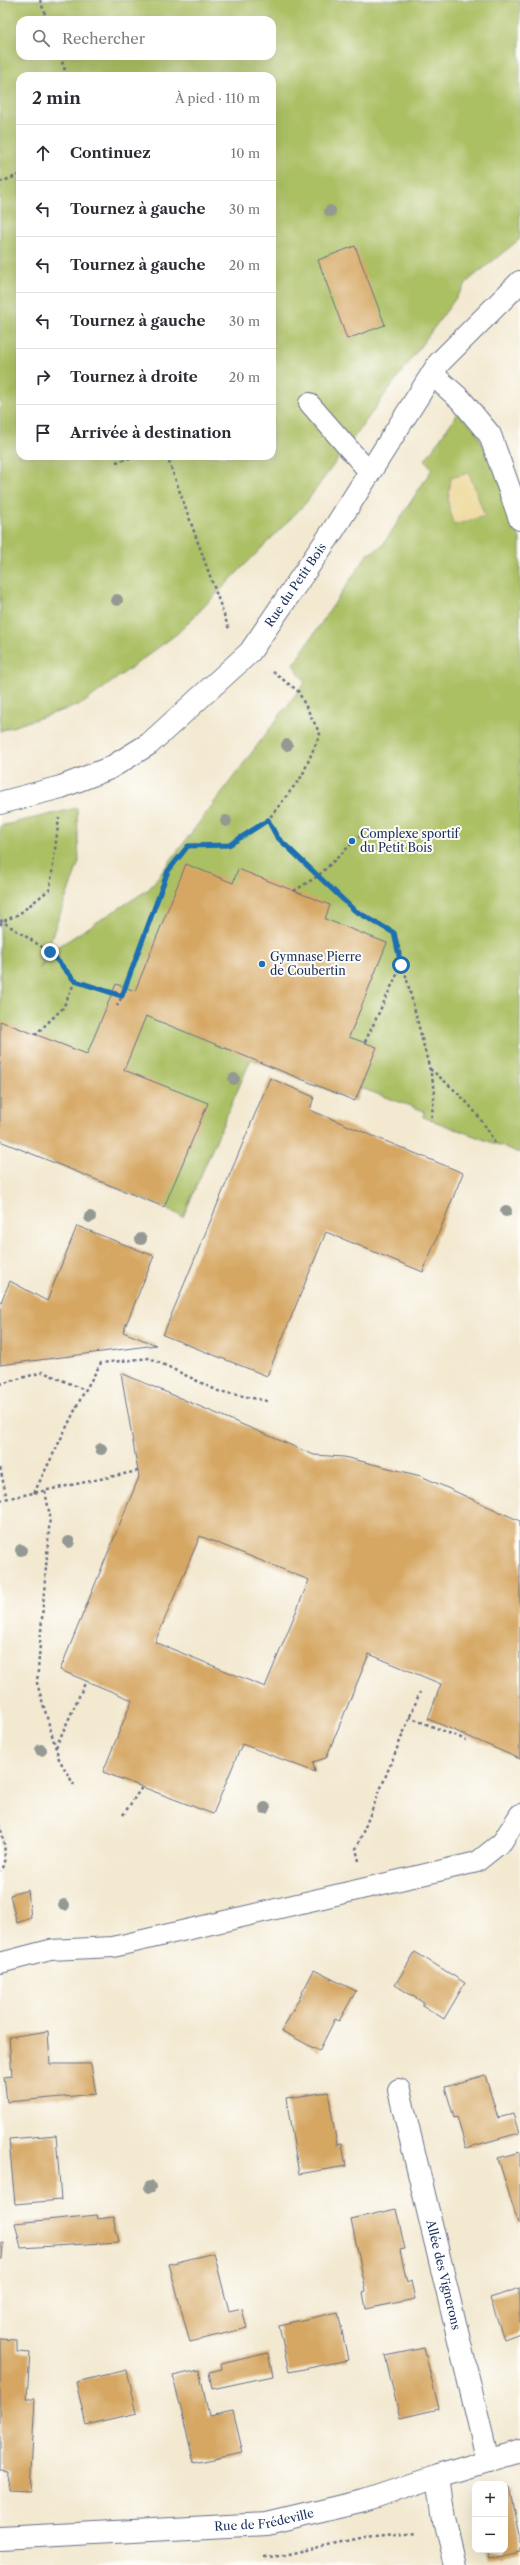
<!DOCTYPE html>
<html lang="fr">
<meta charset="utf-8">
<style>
body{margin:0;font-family:"Libre Caslon Text",serif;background:#f7f7f7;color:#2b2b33}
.controls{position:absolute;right:12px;bottom:12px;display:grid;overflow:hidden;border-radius:8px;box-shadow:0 4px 16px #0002}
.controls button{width:36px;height:36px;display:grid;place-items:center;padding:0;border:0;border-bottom:1px solid #e1e1e2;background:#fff;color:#2b2b33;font:20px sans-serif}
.stop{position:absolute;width:12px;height:12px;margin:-9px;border:3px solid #1f6fb2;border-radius:50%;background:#fff}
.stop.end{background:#1f6fb2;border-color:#fff;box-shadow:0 1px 4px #0008}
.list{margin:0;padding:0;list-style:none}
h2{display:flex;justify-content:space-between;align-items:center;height:52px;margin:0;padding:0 16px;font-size:17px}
h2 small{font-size:13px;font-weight:400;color:#7c7c81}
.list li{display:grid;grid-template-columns:26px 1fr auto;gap:12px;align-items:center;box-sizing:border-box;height:56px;padding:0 16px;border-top:1px solid #e1e1e2}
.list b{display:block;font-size:15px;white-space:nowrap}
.list em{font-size:13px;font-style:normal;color:#7c7c81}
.icon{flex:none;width:22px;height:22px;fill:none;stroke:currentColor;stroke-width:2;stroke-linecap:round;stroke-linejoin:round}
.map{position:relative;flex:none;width:520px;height:2565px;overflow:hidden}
.search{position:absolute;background:#fff;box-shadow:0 4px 16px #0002;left:16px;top:16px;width:260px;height:44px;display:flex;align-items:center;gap:10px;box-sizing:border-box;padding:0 14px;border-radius:12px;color:#7c7c81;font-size:15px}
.panel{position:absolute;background:#fff;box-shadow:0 4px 16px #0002;left:16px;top:72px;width:260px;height:388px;border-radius:12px}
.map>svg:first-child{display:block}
.green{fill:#abbf64;stroke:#637761;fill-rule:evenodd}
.sand{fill:#eeda9e;stroke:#84847e}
.building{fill:#d6a764;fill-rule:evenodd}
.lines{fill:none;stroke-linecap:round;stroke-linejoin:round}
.service-casing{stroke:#677086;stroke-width:22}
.minor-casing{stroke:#677086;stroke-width:24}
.path{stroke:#677086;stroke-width:2.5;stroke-dasharray:3 3;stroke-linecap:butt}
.service{stroke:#fff;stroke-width:20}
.minor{stroke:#fff;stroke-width:22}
.tree{fill:#949a93}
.route{stroke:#1f6fb2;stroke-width:5}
.poi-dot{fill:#1f6fb2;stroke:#fdfcf7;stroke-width:1.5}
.labels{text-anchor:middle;stroke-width:4;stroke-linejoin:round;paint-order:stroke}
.street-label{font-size:12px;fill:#1b2f5e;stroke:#fdfcf7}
.poi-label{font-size:12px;fill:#1b2f5e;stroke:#fdfcf7;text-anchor:start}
</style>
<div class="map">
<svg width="520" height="2565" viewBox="0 0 520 2565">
<rect width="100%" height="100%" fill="#fdfcf7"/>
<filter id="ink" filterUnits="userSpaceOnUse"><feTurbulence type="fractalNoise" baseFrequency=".025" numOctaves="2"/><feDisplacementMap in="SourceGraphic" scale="8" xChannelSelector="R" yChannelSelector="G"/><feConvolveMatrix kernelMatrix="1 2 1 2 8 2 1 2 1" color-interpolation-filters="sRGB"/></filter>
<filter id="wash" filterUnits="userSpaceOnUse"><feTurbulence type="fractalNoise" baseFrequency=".012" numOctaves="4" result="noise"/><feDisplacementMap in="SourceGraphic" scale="16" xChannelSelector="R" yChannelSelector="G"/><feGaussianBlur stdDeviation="0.9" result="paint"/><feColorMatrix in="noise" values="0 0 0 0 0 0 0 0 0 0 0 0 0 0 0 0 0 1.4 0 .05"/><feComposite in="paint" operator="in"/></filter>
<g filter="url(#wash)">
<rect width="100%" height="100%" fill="#f3e9d1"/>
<!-- green -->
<path class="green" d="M0 0H520V239L469 280 305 504 178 633 82 704 0 731ZM20 20H272V56H20ZM20 76H272V456H20Z
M458 413 475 429 496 472 520 539V1153L423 1117 424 1111 361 1088 355 1101 251 1059 183 1217 164 1207 0 1141V826L77 808 79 862 40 969 50 952 149 889 305 682 293 665 367 555 382 546 388 537 432 469 425 460Z"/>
<!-- sand -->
<path class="sand" d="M469 473 485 516 454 525 448 502 451 478Z"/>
<g id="blocks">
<!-- building -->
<path class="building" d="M355 246 385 325 347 339 318 260Z
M186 864 233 883 238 869 330 905 325 919 387 943 349 1037 377 1047 355 1101 146 1016 124 1070 208 1103 164 1207 0 1141V1021L87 1054 116 984 135 991Z
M270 1078 314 1097 310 1110 463 1173 423 1272 326 1232 267 1376 163 1335Z
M77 1226 154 1256 123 1332 156 1345 0 1365V1304L10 1281 47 1301Z
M121 1373 314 1455 344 1457 421 1476 520 1521V1759L428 1719 441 1684 369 1654 326 1758 313 1762 315 1772 242 1744 213 1814 103 1772 132 1700 60 1670 139 1477ZM200 1536 309 1580 265 1687 155 1642Z
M28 1890 31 1918 17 1923 10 1895Z
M415 1952 465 1983 444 2019 422 2005 424 2003 395 1985Z
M314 1970 356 1991 339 2021 335 2019 319 2051 282 2031Z
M48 2031 50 2064H91L96 2094 7 2102 4 2077 12 2076 9 2037Z
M485 2075 498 2118 513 2114 519 2133 466 2148 457 2117 454 2118 445 2087Z
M328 2092 337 2145 342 2144 346 2166 299 2174 286 2098Z
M56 2135 61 2200 15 2204 9 2139Z
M520 2152V2223H518L498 2158Z
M396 2209 405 2249 400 2250 407 2283 411 2281 415 2299 366 2309 363 2292 366 2291 351 2219Z
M97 2215 98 2219 113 2217 119 2242 21 2248 15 2223Z
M0 2243H3L2 2259H0Z
M214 2253 229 2312 242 2309 247 2328 190 2342 169 2264Z
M520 2288V2333L504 2339 490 2298Z
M338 2312 348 2360 289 2372 279 2325Z
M0 2339 17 2340V2352L30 2353 27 2398H35L30 2491 8 2490 9 2472 0 2471Z
M424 2348 439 2409 400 2418 385 2356Z
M268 2353 273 2376 212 2389 209 2372 222 2369 221 2364Z
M127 2370 137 2413 86 2425 76 2382Z
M199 2370 209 2416 233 2411 243 2453 194 2463 173 2376Z
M510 2487 520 2536V2553L489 2560 486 2550H505V2489Z"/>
</g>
</g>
<g filter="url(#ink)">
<use href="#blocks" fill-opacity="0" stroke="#677086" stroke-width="1"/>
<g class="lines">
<!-- service casing -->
<g class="service-casing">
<path id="service" d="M309 403 370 473
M0 1963 50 1950 113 1947 477 1862 502 1842 520 1814"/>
</g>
<!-- minor casing -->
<g class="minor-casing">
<g id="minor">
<path d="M432 374 461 400 490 435 520 519"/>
<path id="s1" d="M0 803 61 787 110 768 149 744 250 652 332 532 439 363 520 282"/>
<path id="s2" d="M399 2090 488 2461"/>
<path d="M438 2476 444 2520 455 2565"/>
<path id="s3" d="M0 2538 267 2524 364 2501 438 2476 520 2451"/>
</g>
</g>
<!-- path -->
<path class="path" d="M40 0 47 20
M60 56 67 76
M0 182 20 175
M167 456 229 629
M116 462 138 456
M273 672 298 691 320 734 302 776 268 820 277 837 354 910 395 933 435 1090 431 1121
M294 891 318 876 362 834
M0 920 50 952 75 981 122 996 168 871 188 846 229 845 268 820
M0 925 2 922 19 914 50 889 59 818
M117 1006 122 996
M35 1035 63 1008 75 981
M365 1042 401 966
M430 1069C457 1091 480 1112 495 1144
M0 1384 43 1372 85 1390
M0 1468 7 1499
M45 1491 50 1516 37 1683 59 1759 74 1785
M34 1493 82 1396 101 1363 150 1358 218 1391 267 1401
M0 1500 138 1471
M409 1717 466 1740
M56 1747 86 1681
M123 1815 142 1787
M0 1824C3 1838 9 1859 0 1871
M359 1861 356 1849 420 1692
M264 2557 279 2556 365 2537 417 2532"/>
<!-- service -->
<use href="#service" class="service"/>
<!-- minor -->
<use href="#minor" class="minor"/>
</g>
<!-- trees -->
<g class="tree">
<circle cx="330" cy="211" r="6"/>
<circle cx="117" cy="600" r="6"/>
<circle cx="287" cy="745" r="6"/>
<circle cx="226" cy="821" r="6"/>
<circle cx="234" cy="1079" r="6"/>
<circle cx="506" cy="1211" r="6"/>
<circle cx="90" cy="1217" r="6"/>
<circle cx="141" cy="1239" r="6"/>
<circle cx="101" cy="1449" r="6"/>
<circle cx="69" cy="1542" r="6"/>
<circle cx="21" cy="1550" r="6"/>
<circle cx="41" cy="1750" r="6"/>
<circle cx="265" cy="1808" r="6"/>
<circle cx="64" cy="1905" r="6"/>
<circle cx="150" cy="2187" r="6"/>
</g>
</g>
<g class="lines" filter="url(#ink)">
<!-- route -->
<path class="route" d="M50 952 75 981 122 996 168 871 188 846 229 845 268 820 277 837 354 910 394 933 401 965"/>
</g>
<!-- markers -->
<g class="poi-dot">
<circle cx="352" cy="841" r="4"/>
<circle cx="262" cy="964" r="4"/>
</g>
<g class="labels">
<!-- street labels -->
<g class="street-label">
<text dy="4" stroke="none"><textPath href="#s1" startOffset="379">Rue du Petit Bois</textPath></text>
<text dy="4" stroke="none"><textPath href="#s2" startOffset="190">Allée des Vignerons</textPath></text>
<text dy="4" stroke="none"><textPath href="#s3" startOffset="265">Rue de Frédeville</textPath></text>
</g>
<!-- poi labels -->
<g class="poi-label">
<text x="360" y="838">Complexe sportif<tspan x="360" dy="14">du Petit Bois</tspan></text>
<text x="270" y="961">Gymnase Pierre<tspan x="270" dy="14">de Coubertin</tspan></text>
</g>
</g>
</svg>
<div class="controls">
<button>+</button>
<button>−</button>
</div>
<div class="stop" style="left:401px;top:965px"></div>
<div class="stop end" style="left:50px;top:952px"></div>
<div class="search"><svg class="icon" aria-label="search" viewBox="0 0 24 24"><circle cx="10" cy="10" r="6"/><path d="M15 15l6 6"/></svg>Rechercher</div>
<section class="panel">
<h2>2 min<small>À pied · 110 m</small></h2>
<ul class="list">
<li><svg class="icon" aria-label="ahead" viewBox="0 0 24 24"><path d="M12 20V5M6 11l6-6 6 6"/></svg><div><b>Continuez</b></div><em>10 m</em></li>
<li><svg class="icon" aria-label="left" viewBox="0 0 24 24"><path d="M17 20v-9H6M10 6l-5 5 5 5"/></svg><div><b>Tournez à gauche</b></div><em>30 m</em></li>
<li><svg class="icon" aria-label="left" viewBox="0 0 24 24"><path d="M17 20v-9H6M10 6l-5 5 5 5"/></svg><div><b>Tournez à gauche</b></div><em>20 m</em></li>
<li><svg class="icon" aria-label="left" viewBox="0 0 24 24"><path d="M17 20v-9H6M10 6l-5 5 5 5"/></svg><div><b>Tournez à gauche</b></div><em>30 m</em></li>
<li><svg class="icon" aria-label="right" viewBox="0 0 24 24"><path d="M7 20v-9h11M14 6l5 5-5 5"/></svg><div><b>Tournez à droite</b></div><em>20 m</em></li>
<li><svg class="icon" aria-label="arrive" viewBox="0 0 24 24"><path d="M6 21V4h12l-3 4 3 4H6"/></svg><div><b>Arrivée à destination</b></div></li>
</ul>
</section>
</div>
